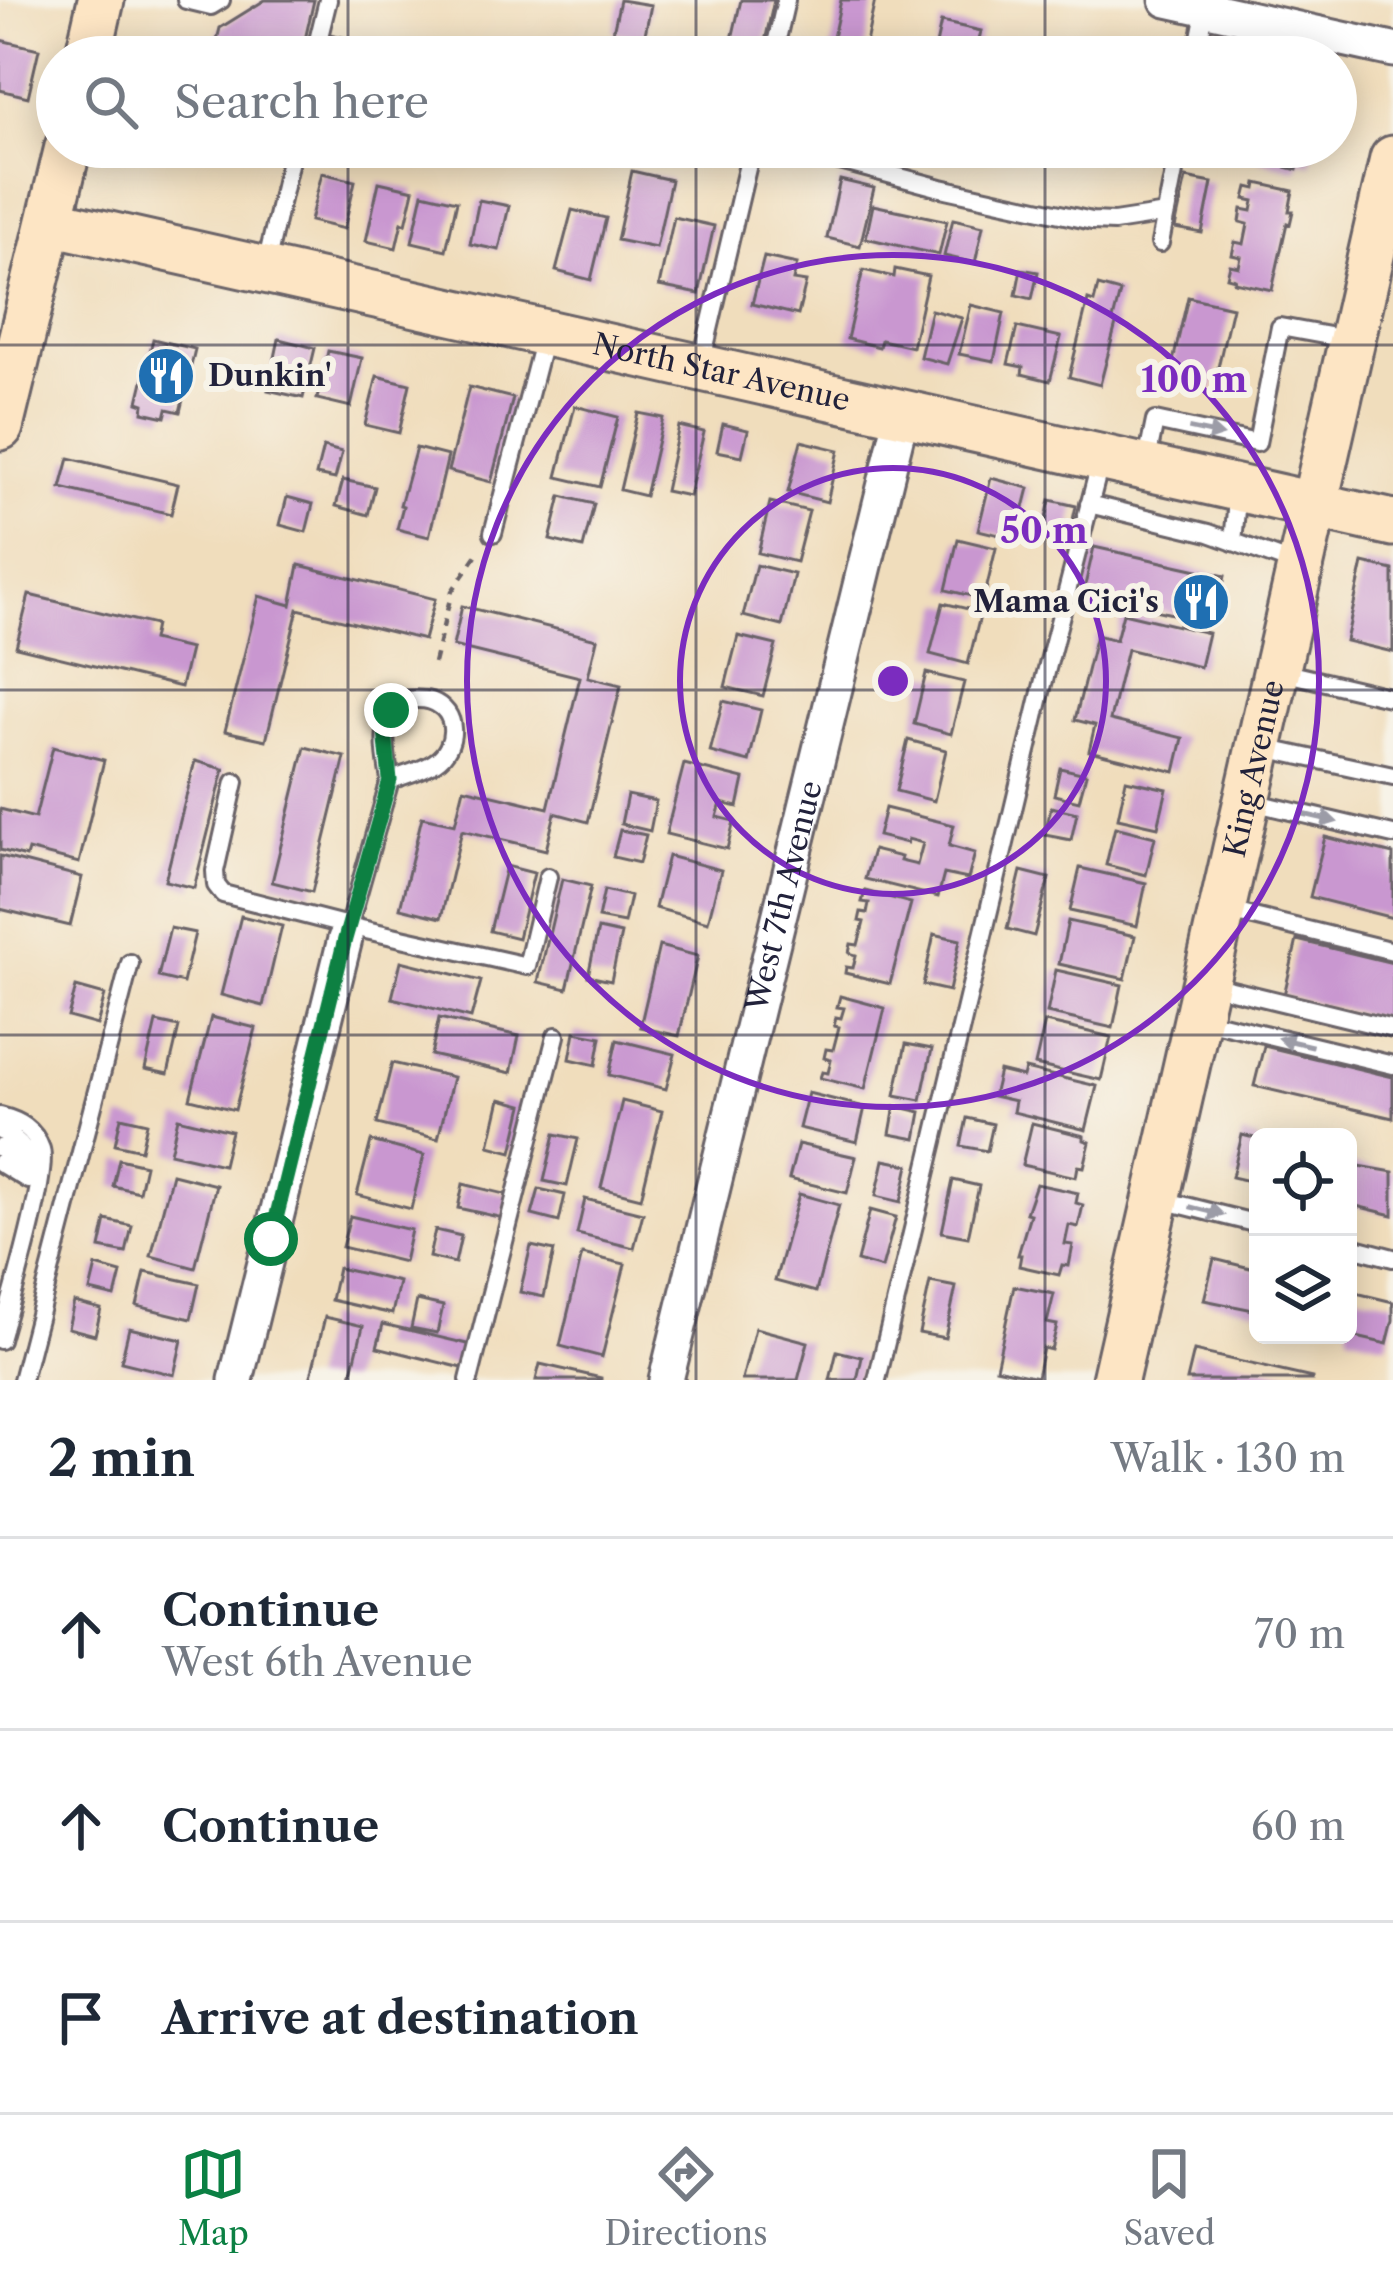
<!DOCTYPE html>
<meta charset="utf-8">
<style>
body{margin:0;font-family:"Libre Caslon Text",serif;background:#f6f6f7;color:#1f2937}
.controls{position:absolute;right:36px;bottom:36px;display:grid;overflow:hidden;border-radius:18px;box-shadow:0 6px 30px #0003}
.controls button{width:108px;height:108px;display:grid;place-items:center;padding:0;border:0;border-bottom:3px solid #e0e1e3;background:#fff;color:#1f2937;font:60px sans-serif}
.stop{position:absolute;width:36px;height:36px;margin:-27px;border:9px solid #0b8043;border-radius:50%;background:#fff}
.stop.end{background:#0b8043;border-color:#fff;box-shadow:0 3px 12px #0008}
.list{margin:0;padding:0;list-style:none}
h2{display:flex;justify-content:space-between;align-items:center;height:156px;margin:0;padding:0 48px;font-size:51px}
h2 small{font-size:39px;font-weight:400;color:#747a83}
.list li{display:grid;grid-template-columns:78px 1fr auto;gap:36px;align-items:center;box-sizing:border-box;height:192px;padding:0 48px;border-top:3px solid #e0e1e3}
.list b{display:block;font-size:45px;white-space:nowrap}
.list p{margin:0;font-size:39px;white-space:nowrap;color:#747a83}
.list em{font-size:39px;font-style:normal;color:#747a83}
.icon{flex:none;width:66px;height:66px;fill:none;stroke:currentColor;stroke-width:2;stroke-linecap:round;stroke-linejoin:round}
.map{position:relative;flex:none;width:1393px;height:1380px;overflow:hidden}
.search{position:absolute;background:#fff;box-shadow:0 6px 30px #0003;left:36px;right:36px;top:36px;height:132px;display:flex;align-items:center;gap:30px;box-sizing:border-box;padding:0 42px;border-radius:66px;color:#747a83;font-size:45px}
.sheet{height:732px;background:#fff}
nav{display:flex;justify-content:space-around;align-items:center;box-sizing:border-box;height:168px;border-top:3px solid #e0e1e3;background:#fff;font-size:33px;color:#747a83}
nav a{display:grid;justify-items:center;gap:6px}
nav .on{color:#0b8043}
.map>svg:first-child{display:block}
.building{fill:#c997d0}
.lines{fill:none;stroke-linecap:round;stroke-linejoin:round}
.lane-casing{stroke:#6a6368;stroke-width:22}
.street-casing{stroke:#6a6368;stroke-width:39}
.secondary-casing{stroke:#6a6368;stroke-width:51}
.path{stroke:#6a6368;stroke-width:4.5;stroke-dasharray:9 9;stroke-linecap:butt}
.lane{stroke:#fff;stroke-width:16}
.street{stroke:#fff;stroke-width:33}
.secondary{stroke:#fde5c4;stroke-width:45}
.oneway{fill:#9c9ca7}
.route{stroke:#0b8043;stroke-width:15}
.grid{fill:none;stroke:#22223b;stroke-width:3;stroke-opacity:0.55}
.ring{fill:none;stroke:#7b2cbf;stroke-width:6}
.labels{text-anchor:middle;stroke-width:12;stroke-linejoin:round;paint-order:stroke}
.street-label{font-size:30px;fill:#22223b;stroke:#f7f3e8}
.poi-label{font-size:30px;font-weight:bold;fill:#22223b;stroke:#f7f3e8;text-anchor:start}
.centre{fill:#7b2cbf;stroke:#f7f3e8;stroke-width:6}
.ring-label{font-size:36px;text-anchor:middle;font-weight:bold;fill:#7b2cbf;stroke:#f7f3e8;stroke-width:12;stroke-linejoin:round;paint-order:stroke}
</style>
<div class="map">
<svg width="1393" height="1380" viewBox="0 0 1393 1380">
<rect width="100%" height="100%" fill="#f7f3e8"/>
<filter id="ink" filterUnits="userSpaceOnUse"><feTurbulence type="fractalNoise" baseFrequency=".00833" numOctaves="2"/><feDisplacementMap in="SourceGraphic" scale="24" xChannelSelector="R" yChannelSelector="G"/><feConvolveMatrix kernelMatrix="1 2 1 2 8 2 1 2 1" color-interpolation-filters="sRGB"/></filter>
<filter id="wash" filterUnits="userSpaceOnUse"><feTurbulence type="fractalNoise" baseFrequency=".004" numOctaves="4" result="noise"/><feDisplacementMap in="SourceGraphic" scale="48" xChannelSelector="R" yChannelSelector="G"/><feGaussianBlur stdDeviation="2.7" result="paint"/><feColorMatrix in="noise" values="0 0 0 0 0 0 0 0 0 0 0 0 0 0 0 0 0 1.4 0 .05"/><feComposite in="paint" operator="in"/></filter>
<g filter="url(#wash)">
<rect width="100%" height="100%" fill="#f0ddbc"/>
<g id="blocks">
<!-- building -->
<path class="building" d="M265 0H314L301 57H230L214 53 220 28Z
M620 0 651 5 644 39 613 32Z
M741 0H774L764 46 732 39Z
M841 0H875L863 57H829Z
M941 22 981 31 975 57 934 54Z
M0 40 39 49 28 97 0 90Z
M1261 147H1315L1311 164 1299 161 1297 170 1258 160Z
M632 171 671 180 656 248 617 240Z
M322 173 355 181 344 229 310 221Z
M1186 178 1212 183 1202 233 1175 228Z
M840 180 874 188 860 246 827 238Z
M379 182 414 190 406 224 402 222 396 248 366 241Z
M1257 183 1293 191 1289 211H1293L1290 224 1287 223 1272 290 1234 282 1235 279 1227 277 1230 265 1239 267 1241 257 1232 255 1235 242 1244 244 1248 224 1240 222 1242 209 1252 211 1254 201 1245 199 1248 187 1256 189Z
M423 193 457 201 446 250 412 242Z
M479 200 509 206 499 250 470 244Z
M873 205 947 221 939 255 866 238Z
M572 210 606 218 591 280 556 271Z
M674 217 714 226 699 294 659 286Z
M953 219 983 226 975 263 944 256Z
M764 257 797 264 793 280 806 282 798 315 752 304Z
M895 269 928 276 912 347 881 340 879 347 847 339 863 270 894 277Z
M1021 269 1038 272 1032 299 1016 295Z
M1098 286 1120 292 1113 320 1116 324 1100 385 1069 377 1088 300 1094 302Z
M1188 297 1232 307 1212 393 1168 383Z
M971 305 1004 313 994 361 959 354Z
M931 310 962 318 947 364 920 357Z
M1017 327 1061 337 1050 381 1022 374 1023 367 1008 364Z
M153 339 195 349 180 412 167 409 165 417 143 412 144 404 138 402Z
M279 339 315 348 303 398 268 390Z
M328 351 362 358 351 407 317 399Z
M377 376 410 384 399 433 365 425Z
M469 387 513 398 491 482 448 471Z
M575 406 618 417 600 487 557 477Z
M638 413 663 418 645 496 620 490Z
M723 424 748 430 742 456 717 451Z
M679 426 704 432 689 496 665 491Z
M801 441 839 450 827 502 788 492Z
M323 447 342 452 335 479 316 475Z
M416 448 448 456 429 537 397 529 403 506 400 505Z
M69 458 178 484 171 514 61 488Z
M991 478 1029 488 1016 539 978 530Z
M343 480 375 487 368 515 336 506Z
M561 496 594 504 583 548 550 540Z
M287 497 313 504 306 532 280 525Z
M1050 500 1076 506 1070 533 1044 527Z
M770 502 809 511 796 562 758 553Z
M958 539 996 548 984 599 946 590Z
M1094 547 1225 576 1218 608 1211 606 1208 622 1083 594Z
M1363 563 1393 570V652L1346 641Z
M299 565 435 599 424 640 298 609 266 740 225 731 259 596 291 605Z
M756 565 794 574 782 626 743 616Z
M29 595 155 625 152 640 190 649 181 687 16 647Z
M943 603 981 612 968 664 930 654Z
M462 606 597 639 588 677 621 685 588 822 555 813 546 850 462 830 441 918 400 908 422 817 455 824 464 788 548 808 580 677 453 646Z
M1123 613 1208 633 1200 667 1127 649 1110 720 1183 738 1175 772 1089 751 1095 725 1075 720 1096 635 1116 640Z
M738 636 776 645 763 696 725 687Z
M926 673 964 682 951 734 914 724Z
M723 701 761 710 749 762 710 752Z
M908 740 946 750 934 801 896 791Z
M53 747 104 760 79 863 28 850 26 857 0 850V809L35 818Z
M305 747 345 757 312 892 272 882Z
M195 761 224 769 194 888 165 881Z
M684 764 744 779 738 807 721 803 717 817 734 821 727 849 666 834Z
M1060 768 1086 774 1079 801 1054 795Z
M1126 780 1167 789 1158 827 1118 818Z
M627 795 656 801 650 831 621 824Z
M1051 807 1077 813 1071 840 1045 835Z
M885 808 954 825 949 846 975 853 968 879 944 874 938 897 865 879 873 850 901 857 900 861 917 865 923 843 908 839 907 843 878 836Z
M1115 827 1155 837 1146 875 1106 865Z
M620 830 646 835 639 863 613 857Z
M1325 837 1393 854V918L1310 897Z
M0 856 82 877 70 926 0 909Z
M668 856 721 870 708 922 655 908Z
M506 866 534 873 518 938 490 931Z
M1080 868 1146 883 1137 926 1070 911Z
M1021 871 1049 878 1034 936 1007 929Z
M562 879 591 886 567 989 538 982Z
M604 890 630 896 624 923 598 918Z
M865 891 911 903 890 984 845 973 846 967 853 968 856 955 849 953 851 944 858 945 864 922 859 921 861 912 867 913 869 903 862 902Z
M241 916 282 926 263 1006 221 995Z
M1068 921 1135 936 1125 979 1059 964Z
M170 928 195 933 183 983 158 977Z
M598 929 621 934 611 981 588 976Z
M934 934 960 940 949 991 923 985Z
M1297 940 1393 963V1021L1284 995Z
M659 946 698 956 679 1036 640 1027Z
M401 961 481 981 471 1018 392 998Z
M1056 970 1122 985 1113 1028 1047 1013Z
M76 987 105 995 97 1025 68 1017Z
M840 996 885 1008 865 1089 820 1078 822 1072 828 1073 831 1060 824 1058 826 1049 833 1050 839 1027 834 1026 836 1017 841 1018 844 1008 837 1007Z
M211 1017 256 1028 235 1110 190 1099Z
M439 1018 519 1036 511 1073 431 1055Z
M156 1022 179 1027 168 1074 145 1069Z
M1045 1022 1111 1037 1101 1080 1035 1065Z
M575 1032 601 1037 596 1065 570 1059Z
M617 1040 675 1054 666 1089 609 1075Z
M906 1044 932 1049 921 1100 895 1095Z
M1264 1046 1393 1077V1118L1254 1086Z
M392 1063 453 1077 438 1139 377 1124Z
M1025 1069 1097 1086 1086 1130 1013 1112 1015 1101 993 1096 999 1071 1023 1077Z
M808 1093 865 1107 857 1142 799 1128Z
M500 1099 523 1105 512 1152 489 1146Z
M622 1101 662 1111 641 1198 601 1188Z
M895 1106 921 1112 916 1139 890 1134Z
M121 1117 147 1123 141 1150 115 1144Z
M178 1118 231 1131 223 1165 170 1153Z
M967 1118 993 1124 987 1151 961 1146Z
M1032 1123 1084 1136V1140L1090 1142 1084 1167 1078 1166 1076 1177 1022 1165Z
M555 1134 578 1139 567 1186 544 1181Z
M1242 1135 1258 1139V1183L1232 1177Z
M371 1141 424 1155 411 1209 357 1195Z
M798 1144 856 1157 847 1193 789 1179Z
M119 1159 145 1165 139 1192 113 1186Z
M884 1160 909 1165 901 1202 876 1196Z
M1348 1164 1393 1172V1215L1348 1204Z
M172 1174 216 1185 195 1268 151 1256Z
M953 1180 979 1186 968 1237 942 1232Z
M463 1184 509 1195 503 1218 458 1208Z
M1036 1184 1078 1193 1076 1203 1083 1205 1078 1227 1069 1225 1065 1244 1073 1245 1069 1266 1062 1265 1059 1275 1019 1266 1021 1255H1018L1030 1214 1026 1213Z
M539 1189 565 1195 559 1222 532 1215Z
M799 1194 839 1205 816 1292 775 1281Z
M585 1199 643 1213 634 1248 577 1234Z
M870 1210 896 1217 882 1268 857 1261Z
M350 1216 411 1230 404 1262 342 1247Z
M106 1220 132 1226 126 1253 100 1248Z
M435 1230 461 1236 455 1263 429 1257Z
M531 1246 554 1251 544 1297 520 1292Z
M582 1254 625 1264 602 1357 560 1346Z
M1214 1259 1258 1270V1311L1204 1300Z
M96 1266 121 1273 115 1297 90 1291Z
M338 1268 399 1282 392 1314 331 1300Z
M145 1272 199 1284 191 1319 137 1306Z
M930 1282 956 1287 945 1338 919 1333Z
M1014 1286 1054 1294 1047 1323 1057 1325 1051 1350 1043 1348 1037 1377 996 1368Z
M1348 1291 1393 1302V1320L1387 1344 1348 1335Z
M417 1300 443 1306 437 1333 411 1328Z
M74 1302 101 1309 95 1335 68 1328Z
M325 1317 363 1326 350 1380H310Z
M383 1324 472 1345 466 1369 377 1347Z
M129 1328 182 1340 174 1375 121 1362Z
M755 1328 808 1342 798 1380H742Z
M837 1351 862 1357 857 1380H830Z
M1194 1351 1312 1378V1380H1187Z
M540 1364 601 1378V1380H536Z"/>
</g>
</g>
<g filter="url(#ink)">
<use href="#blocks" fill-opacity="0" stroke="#6a6368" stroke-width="3"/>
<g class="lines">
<!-- lane casing -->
<g class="lane-casing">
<path id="lane" d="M186 0 211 6 221 0
M318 41 384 57
M314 57 328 0
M773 57 786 0
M1196 57 1206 7
M756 147 829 158 941 188 1092 221 1114 222 1166 214
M1160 243 1179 147
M265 269 293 147
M700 368 752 147
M1146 465 1155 421 1257 443 1280 327 1351 340
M1089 504 1209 533 1295 564
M493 533 545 334
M1233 542 1238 489
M1278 671 1393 698
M1260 747 1393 776
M235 782 215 871 216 885 223 894 348 926 527 966 548 877
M1248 801 1393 835
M1225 910 1393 951
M347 932 390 780C404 775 422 771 435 762 458 747 459 711 431 701 422 698 411 699 402 700 379 721 385 751 390 780
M1207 984 1393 1029
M1201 1019 1393 1065
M0 1116C20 1121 34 1129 41 1149 49 1174 9 1307 0 1340
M0 1131C25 1140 29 1157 36 1181
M0 1148 18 1158 28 1172
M0 1163 28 1180
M1158 1199 1258 1224
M1348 1246 1393 1258
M22 1380 130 963
M469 1380 556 1036
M877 1380 1042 688 1101 460"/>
</g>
<!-- street casing -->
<g class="street-casing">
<g id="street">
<path d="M1167 0 1393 50"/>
<path d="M236 1380 345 939"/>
<path id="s1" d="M666 1380 902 414"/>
</g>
</g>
<!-- secondary casing -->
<g class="secondary-casing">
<g id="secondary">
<path d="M88 57 101 0"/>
<path id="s2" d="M51 222 1393 523"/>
<path d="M0 427 68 147"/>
<path id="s3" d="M1115 1380 1393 159"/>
</g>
</g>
<!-- path -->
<path class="path" d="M434 663 452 591 479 552"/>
<!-- lane -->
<use href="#lane" class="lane"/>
<!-- street -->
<use href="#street" class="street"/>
<!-- secondary -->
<use href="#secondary" class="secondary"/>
</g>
<!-- one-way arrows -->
<defs><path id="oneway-solid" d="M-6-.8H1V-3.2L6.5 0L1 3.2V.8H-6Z" transform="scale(3)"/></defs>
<g class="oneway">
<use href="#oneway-solid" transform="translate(1206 432) rotate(12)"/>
<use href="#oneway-solid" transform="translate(1320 818) rotate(13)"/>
<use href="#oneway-solid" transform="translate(1295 1042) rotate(-167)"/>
<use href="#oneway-solid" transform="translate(1207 1211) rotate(14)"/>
</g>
</g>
<g class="lines" filter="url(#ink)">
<!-- route -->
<path class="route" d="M271 1239 345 939 390 780 385 730 391 710"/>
</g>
<!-- grid -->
<path class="grid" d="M348 0V57M696 0V57M1045 0V57M348 147V1380M696 147V1380M1045 147V1380M0 345H1393M0 690H1393M0 1035H1393"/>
<!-- distance rings -->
<g class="ring">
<circle cx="893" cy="681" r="213"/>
<circle cx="893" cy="681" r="426"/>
</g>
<!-- icons -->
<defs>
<g id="restaurant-disc" transform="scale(3)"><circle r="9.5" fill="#1f6fb2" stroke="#f7f3e8"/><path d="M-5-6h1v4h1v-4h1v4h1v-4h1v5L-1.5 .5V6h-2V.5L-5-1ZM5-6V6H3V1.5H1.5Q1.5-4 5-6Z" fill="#fff"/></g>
</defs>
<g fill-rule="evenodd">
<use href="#restaurant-disc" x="166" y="376"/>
<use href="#restaurant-disc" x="1201" y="602"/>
</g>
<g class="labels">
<!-- street labels -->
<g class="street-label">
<text dy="10" stroke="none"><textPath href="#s2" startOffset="687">North Star Avenue</textPath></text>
<text dy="10" stroke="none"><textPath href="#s3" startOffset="627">King Avenue</textPath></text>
<text dy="10" stroke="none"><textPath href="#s1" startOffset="498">West 7th Avenue</textPath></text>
</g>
<!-- poi labels -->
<g class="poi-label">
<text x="208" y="386">Dunkin'</text>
<text x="1159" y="612" text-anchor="end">Mama Cici's</text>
</g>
</g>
<circle cx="893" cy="681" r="18" class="centre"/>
<g class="ring-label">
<text x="1194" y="392">100 m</text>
<text x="1044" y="543">50 m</text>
</g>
</svg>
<div class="controls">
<button><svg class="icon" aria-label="locate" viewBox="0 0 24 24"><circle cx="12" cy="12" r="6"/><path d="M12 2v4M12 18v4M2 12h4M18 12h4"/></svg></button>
<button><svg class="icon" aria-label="layers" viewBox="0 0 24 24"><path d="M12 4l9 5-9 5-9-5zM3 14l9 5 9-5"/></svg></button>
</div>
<div class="stop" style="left:271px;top:1239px"></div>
<div class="stop end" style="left:391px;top:710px"></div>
<div class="search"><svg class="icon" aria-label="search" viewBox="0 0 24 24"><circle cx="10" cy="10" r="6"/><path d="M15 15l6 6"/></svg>Search here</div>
</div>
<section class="sheet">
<h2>2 min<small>Walk · 130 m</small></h2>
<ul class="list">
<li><svg class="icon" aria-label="ahead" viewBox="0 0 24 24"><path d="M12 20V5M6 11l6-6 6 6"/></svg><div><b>Continue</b><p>West 6th Avenue</p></div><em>70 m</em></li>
<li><svg class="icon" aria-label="ahead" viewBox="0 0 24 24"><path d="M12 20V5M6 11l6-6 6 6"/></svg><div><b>Continue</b></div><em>60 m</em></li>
<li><svg class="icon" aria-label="arrive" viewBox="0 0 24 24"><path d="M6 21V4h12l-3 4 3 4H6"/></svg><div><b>Arrive at destination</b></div></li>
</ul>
</section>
<nav>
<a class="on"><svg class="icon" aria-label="map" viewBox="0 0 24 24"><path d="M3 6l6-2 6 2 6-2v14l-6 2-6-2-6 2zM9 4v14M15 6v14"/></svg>Map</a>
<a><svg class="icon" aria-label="directions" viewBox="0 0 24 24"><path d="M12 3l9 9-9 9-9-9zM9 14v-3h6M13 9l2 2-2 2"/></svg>Directions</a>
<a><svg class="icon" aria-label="saved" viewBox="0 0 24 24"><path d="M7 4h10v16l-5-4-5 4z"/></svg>Saved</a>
</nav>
